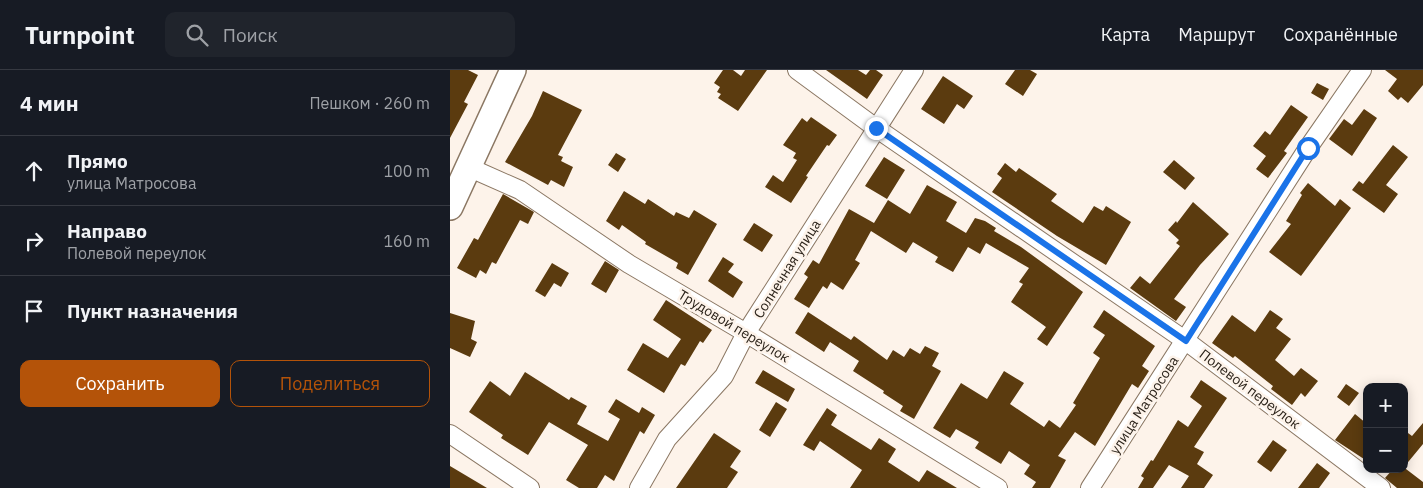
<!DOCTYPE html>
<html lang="ru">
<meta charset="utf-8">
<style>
body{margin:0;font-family:"IBM Plex Sans",sans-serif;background:#20242c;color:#f1f3f6}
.controls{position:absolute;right:15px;bottom:15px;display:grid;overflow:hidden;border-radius:10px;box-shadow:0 2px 12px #0003}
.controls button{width:45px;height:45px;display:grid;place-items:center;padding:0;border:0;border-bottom:1px solid #363941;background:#171b24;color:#f1f3f6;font:25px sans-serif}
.stop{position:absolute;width:15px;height:15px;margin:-11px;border:4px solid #1a73e8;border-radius:50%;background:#fff}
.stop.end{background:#1a73e8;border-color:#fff;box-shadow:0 1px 5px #0008}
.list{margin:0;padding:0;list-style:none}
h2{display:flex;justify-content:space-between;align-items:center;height:65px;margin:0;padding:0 20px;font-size:21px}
h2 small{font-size:16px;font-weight:400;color:#9ea1a6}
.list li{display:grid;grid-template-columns:32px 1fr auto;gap:15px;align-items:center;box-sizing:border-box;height:70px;padding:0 20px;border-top:1px solid #363941}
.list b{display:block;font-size:19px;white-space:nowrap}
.list p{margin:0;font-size:16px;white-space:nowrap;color:#9ea1a6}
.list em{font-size:16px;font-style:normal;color:#9ea1a6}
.actions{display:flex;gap:10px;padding:15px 20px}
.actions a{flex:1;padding:11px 0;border:1px solid #b45309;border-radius:10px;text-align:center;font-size:18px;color:#b45309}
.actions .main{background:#b45309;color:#fff}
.icon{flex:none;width:28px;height:28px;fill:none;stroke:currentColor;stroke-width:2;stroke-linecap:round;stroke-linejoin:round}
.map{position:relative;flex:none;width:973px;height:418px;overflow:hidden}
header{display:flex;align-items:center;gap:30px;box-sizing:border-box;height:70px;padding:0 25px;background:#171b24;border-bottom:1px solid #363941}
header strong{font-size:24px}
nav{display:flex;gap:28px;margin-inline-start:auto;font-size:18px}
.search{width:350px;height:45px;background:#20242c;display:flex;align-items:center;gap:12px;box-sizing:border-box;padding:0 18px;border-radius:10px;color:#9ea1a6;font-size:19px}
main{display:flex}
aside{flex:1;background:#171b24}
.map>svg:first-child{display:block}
.building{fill:#5b3b0f}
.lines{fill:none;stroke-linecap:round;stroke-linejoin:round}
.street-casing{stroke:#8b7763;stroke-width:20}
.secondary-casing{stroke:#8b7763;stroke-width:28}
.street{stroke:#fff;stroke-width:18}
.secondary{stroke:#fff;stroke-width:25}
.route{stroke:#1a73e8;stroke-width:6}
.labels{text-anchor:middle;stroke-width:5;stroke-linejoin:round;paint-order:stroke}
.street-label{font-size:14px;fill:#2b231a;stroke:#fdf3ea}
</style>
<header>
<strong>Turnpoint</strong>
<div class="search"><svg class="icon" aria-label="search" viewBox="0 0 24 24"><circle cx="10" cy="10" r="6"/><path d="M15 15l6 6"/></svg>Поиск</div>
<nav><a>Карта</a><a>Маршрут</a><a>Сохранённые</a></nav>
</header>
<main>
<aside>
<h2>4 мин<small>Пешком · 260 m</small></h2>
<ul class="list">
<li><svg class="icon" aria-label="ahead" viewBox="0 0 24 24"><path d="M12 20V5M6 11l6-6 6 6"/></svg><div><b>Прямо</b><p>улица Матросова</p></div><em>100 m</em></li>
<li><svg class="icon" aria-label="right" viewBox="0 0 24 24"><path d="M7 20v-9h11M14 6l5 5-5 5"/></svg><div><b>Направо</b><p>Полевой переулок</p></div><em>160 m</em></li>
<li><svg class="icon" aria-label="arrive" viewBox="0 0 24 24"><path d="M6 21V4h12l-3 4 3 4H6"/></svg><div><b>Пункт назначения</b></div></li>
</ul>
<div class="actions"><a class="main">Сохранить</a><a>Поделиться</a></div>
</aside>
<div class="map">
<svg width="973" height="418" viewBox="0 0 973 418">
<rect width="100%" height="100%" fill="#fdf3ea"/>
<!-- building -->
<path class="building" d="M0 0H18L28 5 14 32 18 34 0 68Z
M273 0H283L291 6 295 0H317L288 41 268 28 271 24 267 22 270 17 264 13Z
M376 0H408L416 5 420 0H426L433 5 417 29Z
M565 0H580L587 4 573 26 555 14Z
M935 0H973V15L958 33 951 27 948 30 938 21 947 9Z
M493 6 523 26 514 39 507 34 494 54 471 39Z
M867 13 879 19 873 30 861 23Z
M93 21 132 40 108 85 113 87 111 91 123 97 114 117 101 110 98 115 55 92 82 46Z
M841 35 858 47 834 81 837 83 818 108 806 99 816 86 803 76 815 61 820 65Z
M914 39 927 48 902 86 879 69 894 49 902 55Z
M361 47 387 65 379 76 377 75 356 106 358 107 341 133 315 117 323 105 333 112 347 90 343 88 346 83 333 75 352 48 357 52Z
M943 75 958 87 936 115 948 124 934 143 902 120 909 111 913 114Z
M166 83 176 89 168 102 158 95Z
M434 87 455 100 437 129 415 116Z
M724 90 745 108 735 120 713 102Z
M555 93 566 102 569 98 607 124 601 131 633 153 644 136 653 141 656 136 681 152 656 195 607 166 542 122 552 108 547 104Z
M858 113 885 136 890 129 901 138 851 206 819 182 841 154 836 151 852 125 850 123Z
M477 115 507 132 496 151 516 163 525 148 535 151 546 158 544 161 571 177 633 222 597 276 587 269 596 257 561 232 573 214 569 212 579 198 536 173 530 184 518 177 503 202 485 192 488 187 463 172 456 183 421 161 405 190 410 193 393 220 381 212 377 219 373 216 359 238 344 229 358 207 354 204 363 190 369 194 399 139 424 153 438 130 460 144Z
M174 121 195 134 198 129 224 146 226 142 239 148 244 140 267 154 238 205 226 198 228 193 195 174 196 172 172 155 169 160 156 151Z
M53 124 84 142 78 154 70 150 46 194 42 192 36 204 30 200 26 208 7 198 24 168 28 170Z
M743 132 779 164 750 195 724 229 736 237 726 251 680 218 690 206 700 214 730 176 726 173 729 170 718 160 726 151 727 153Z
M304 153 323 165 312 182 293 170Z
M273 187 284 194 278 202 293 212 283 228 258 211Z
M155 191 169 200 156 223 141 214Z
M102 193 119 203 111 217 104 213 95 227 85 221Z
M216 230 262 260 253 273 250 271 235 296 231 294 214 323 177 300 193 273 218 288 231 269 203 250Z
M654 240 705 276 692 296 699 301 688 318 682 314 645 376 625 362 608 386 616 390 600 418H582L586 412 574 404 580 395 559 381 551 394 525 378 529 372 506 359 500 368 483 358 511 313 537 329 554 301 574 313 560 334 594 357 599 350 610 358 626 335 623 333 650 288 643 283 655 265 643 257Z
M820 240 833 249 826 258 841 269 825 290 844 306 851 298 868 311 855 327 851 323 842 335 821 319 823 316 785 286 783 288 762 273 782 245 805 262Z
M358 242 401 270 404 266 437 290 443 280 454 287 460 278 470 284 475 276 489 283 482 296 491 301 464 349 450 341 453 336 433 323 434 321 403 301 409 291 380 272 374 282 345 263Z
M0 243 25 251 21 269 27 272 20 287 0 278Z
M313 300 345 319 338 332 305 313Z
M75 302 119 330 121 327 137 336 127 354 158 371 170 349 158 342 166 329 189 343 192 337 205 345 194 364 190 361 164 411 155 405 147 418H129L116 410 138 375 99 352 78 385 51 368 53 365 19 342 40 311 60 326Z
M751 310 777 328 744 377 754 382 747 394 763 405 754 418H731L739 406 719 395 703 418H688L694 408 691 406 701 390 703 391 728 350 738 357 752 336 740 327Z
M896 314 909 323 899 336 887 327Z
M326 332 337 339 320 367 309 360Z
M377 338 387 345 381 355 421 380 429 368 446 379 438 392 469 412 477 400 507 418H400L412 400 370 371 364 381 353 375Z
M905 344 917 354V391L885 370Z
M973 353V374L954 397V360L962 366Z
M264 363 291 381 280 397 288 402 277 418H226Z
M823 370 837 380 821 402 807 392Z
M867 393 880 403 869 418H848Z
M0 396 37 418H0Z
M943 399H956L973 412V418H947L935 408Z"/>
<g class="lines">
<!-- street casing -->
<g class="street-casing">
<path id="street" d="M347 0 426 58 736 271 931 418
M18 97 70 120 179 194 296 263 548 418
M0 364 80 418
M189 418 217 369 274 306 296 263 464 0
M640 418 858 78 912 0"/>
</g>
<!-- secondary casing -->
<g class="secondary-casing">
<path id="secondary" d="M0 137 63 0"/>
</g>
<!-- street -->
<use href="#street" class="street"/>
<!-- secondary -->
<use href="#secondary" class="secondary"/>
</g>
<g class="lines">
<!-- route -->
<path class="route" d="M426 58 736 271 858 78"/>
</g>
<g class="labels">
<!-- street labels -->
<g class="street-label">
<text transform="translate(337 199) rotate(-58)" y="5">Солнечная улица</text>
<text transform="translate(284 256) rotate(31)" y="5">Трудовой переулок</text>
<text transform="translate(800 319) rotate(37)" y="5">Полевой переулок</text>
<text transform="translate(694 335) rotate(-57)" y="5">улица Матросова</text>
</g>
</g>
</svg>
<div class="controls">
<button>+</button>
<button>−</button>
</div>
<div class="stop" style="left:858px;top:78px"></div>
<div class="stop end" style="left:426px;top:58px"></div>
</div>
</main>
